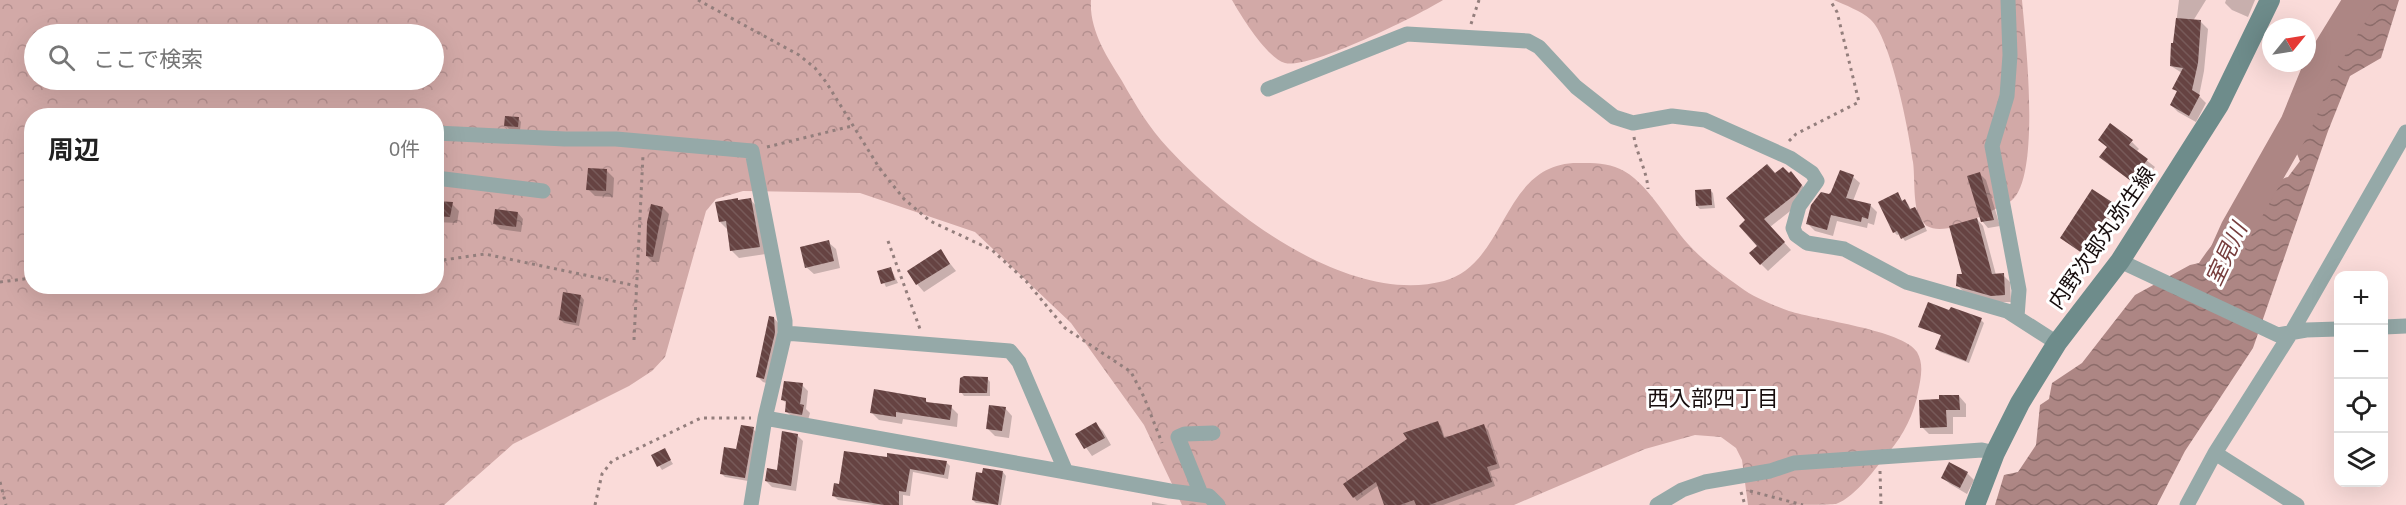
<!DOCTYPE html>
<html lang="ja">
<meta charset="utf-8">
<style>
body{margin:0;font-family:Helvetica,"Noto Sans JP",sans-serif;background:#f2f2f2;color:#222}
.controls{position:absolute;right:18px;bottom:18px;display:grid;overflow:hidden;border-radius:12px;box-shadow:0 6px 24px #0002}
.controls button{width:54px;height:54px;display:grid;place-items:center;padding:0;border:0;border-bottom:2px solid #e0e0e0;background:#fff;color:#222;font:30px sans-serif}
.compass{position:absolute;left:2262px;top:18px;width:54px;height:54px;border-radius:50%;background:#fff;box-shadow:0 6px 24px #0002;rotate:60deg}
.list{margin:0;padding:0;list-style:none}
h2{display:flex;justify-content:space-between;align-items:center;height:78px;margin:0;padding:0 24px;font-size:26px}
h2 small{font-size:20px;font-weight:400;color:#767676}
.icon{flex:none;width:33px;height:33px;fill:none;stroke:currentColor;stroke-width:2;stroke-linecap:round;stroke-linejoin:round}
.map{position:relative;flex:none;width:2406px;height:505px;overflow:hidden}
.search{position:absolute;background:#fff;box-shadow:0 6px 24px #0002;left:24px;top:24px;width:420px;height:66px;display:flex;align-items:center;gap:15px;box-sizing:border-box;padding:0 21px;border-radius:33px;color:#767676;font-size:22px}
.panel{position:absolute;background:#fff;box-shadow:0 6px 24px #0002;left:24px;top:108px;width:420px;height:186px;border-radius:24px}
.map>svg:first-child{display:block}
.forest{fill:url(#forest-crowns);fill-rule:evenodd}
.water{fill:url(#water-waves)}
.shadow{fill:#0003}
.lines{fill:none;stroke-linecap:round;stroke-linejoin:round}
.river{stroke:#ad8684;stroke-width:32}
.building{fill:url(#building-back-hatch)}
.path{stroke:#937e7c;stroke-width:3;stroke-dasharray:3 4.5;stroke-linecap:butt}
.minor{stroke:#95a9a8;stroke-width:15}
.secondary{stroke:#6e8c8b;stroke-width:20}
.labels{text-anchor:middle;stroke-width:6;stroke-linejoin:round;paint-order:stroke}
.street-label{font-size:21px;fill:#160c0c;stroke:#fff}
.water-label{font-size:22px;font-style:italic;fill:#773e3d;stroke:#fff}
.neighbourhood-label{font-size:22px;fill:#160c0c;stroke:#fff}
</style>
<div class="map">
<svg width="2406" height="505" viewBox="0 0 2406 505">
<defs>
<pattern id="forest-crowns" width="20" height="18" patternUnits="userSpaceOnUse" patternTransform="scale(1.5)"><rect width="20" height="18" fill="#d2a9a7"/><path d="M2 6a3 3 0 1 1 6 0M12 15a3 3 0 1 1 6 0" fill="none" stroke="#b4908f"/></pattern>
<pattern id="water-waves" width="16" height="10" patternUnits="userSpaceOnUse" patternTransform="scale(1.5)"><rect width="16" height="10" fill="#ad8684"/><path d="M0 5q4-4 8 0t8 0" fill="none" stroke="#8c6c6a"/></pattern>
<pattern id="building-back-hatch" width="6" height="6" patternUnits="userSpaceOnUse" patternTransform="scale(1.5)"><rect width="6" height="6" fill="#664342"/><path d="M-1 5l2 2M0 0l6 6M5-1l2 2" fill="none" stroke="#775a59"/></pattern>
</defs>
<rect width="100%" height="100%" fill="#fadbd9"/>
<!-- forest -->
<path class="forest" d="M0 0H1091C1089 30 1107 57 1122 81 1135 104 1149 128 1168 148 1229 214 1349 306 1444 281 1509 263 1501 161 1580 163 1594 163 1607 163 1620 169 1646 180 1669 223 1688 244 1702 260 1723 275 1740 287 1753 297 1773 305 1789 311 1817 320 1903 330 1917 352 1924 364 1921 378 1918 392 1914 414 1904 434 1889 452 1875 468 1857 496 1836 504 1826 505 1764 505 1748 505L1742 460 1736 448 1721 437 1695 435 1645 449 1514 505H1182L1144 425 1071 323 975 232 860 193 743 191 716 199 706 211 665 357 652 371 629 386 513 444 444 505H0ZM34 34H434V80H34ZM32 116H436V286H32Z
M1232 0H1443C1419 15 1309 70 1285 63 1267 58 1241 16 1232 0Z
M1834 0H2022C2025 36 2043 186 2008 203 1989 211 1947 238 1927 226 1925 225 1921 219 1919 216 1913 203 1915 176 1913 162 1909 132 1891 37 1870 19 1861 11 1845 5 1834 0Z"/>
<!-- water -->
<path class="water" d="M2368 0H2399L2381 58 2350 76 2328 131 2253 348 2185 451 2157 505H1995L2004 475 2018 472 2036 445 2040 405 2049 399 2052 383 2082 363 2135 295 2190 265 2199 263C2218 234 2233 225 2261 207 2262 196 2277 179 2288 177L2300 161 2297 154 2306 114 2318 80 2346 41Z"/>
<!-- shadow -->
<path class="shadow" d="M2179 0H2206L2193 21 2201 22 2208 29 2204 71 2199 96 2206 103 2196 122 2178 112 2171 105 2178 93 2174 88 2182 73 2171 66Z
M2226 0H2255L2248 17 2232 10 2225 3Z
M518 118 521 122 520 130 509 129 506 126Z
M2132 142 2139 149 2136 152 2155 167 2139 187 2108 164Z
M607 171 614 178 613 197 595 196 588 189Z
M1791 173 1809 193 1804 200 1770 227 1791 250 1768 271 1761 264 1759 246 1747 221 1776 175Z
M1980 174 1986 180 2000 226 1988 228 1982 221Z
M1853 177 1860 183 1853 201 1870 205 1877 212 1874 225 1868 223 1867 228 1837 221 1833 236 1815 231 1808 224 1829 196Z
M1710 190 1713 193 1715 208 1700 209 1697 206Z
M1897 194 1903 202 1905 201 1908 204 1911 210 1915 208 1918 212 1927 231 1905 241 1900 234 1897 235 1894 232Z
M750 199 757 207 766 254 739 258 731 250 727 229 720 222Z
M436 203 452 204 459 211 457 223 436 222Z
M2114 205 2117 208 2086 256 2065 241Z
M663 208 669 214 659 262H653L647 256Z
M518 213 523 219 521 232 500 229 495 224Z
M1977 219 1983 226 1996 275H2003L2010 282 2011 302H1999L1965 293 1958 286 1964 275Z
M828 242 836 249 840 268 814 274 806 267Z
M940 251 956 271 924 292 917 284Z
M891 269 898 283 886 287 879 272Z
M581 296 584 300 579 326 564 323 560 319Z
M1950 312 1981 320 1984 323 1969 363 1940 352 1937 349 1942 336 1920 326Z
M774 318 779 324 770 384 763 382 758 377Z
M987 378 990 382V396H964L961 392Z
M802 385 808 391 806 409 810 413 808 420 793 418 786 411 787 404 783 400Z
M1959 396 1966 404V417H1953V434H1929L1922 427 1941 401Z
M925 400 930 404 951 407 958 414 957 427 903 419 902 424 879 420 872 413Z
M1005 408 1012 416 1009 438 995 436 987 428Z
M1438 423 1441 426 1445 439 1484 426 1488 430 1500 468 1490 471 1495 486 1443 505H1385L1379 485 1357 501 1354 497Z
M1096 424 1103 431 1111 445 1092 456 1077 435Z
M753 429 756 432 748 481 725 477 722 474Z
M797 435 803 441 796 491 772 487 766 481 779 472Z
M664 450 673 464 662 470 653 456Z
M888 459 946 462 950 466 948 479 913 472 910 496 903 495V505H874L838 500 834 496 840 486Z
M1003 472 1006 476 1001 505 976 503 973 500Z
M1967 473 1974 480 1967 494 1950 484 1942 477Z
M1152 502 1168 505H1152Z"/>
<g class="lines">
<!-- river -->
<path class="river" d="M2223 259 2236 230 2296 124 2320 65 2360 0"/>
</g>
<!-- building -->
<path class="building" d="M2176 18 2201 20 2198 63 2192 90 2200 95 2189 116 2170 105 2177 91 2172 89 2183 68 2170 66 2171 43H2173Z
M505 116 519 117 518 127 504 126Z
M2110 123 2133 140 2129 145 2148 159 2131 181 2099 157 2107 147 2098 140Z
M1767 164 1775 173 1783 167 1789 173 1791 171 1802 185 1797 193 1764 219 1785 242 1760 265 1749 253 1757 246 1739 226 1745 220 1726 198Z
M588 168 607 169 606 191 586 190Z
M1840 170 1854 175 1846 198 1871 204 1868 219 1862 217 1861 222 1831 215 1827 230 1806 224 1811 205 1821 192 1829 194 1831 192Z
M1980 172 1994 220 1981 222 1967 176Z
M1711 189 1712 205 1696 206 1695 190Z
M2092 189 2115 204 2082 253 2060 238Z
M1898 192 1902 201 1905 199 1910 209 1915 207 1925 227 1901 239 1897 231 1893 233 1878 202Z
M738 198V200L751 198 760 247 730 251 726 221 719 222 715 202Z
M436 201 453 202 450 217 436 216Z
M651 204 663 207 653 257 646 256 647 222Z
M495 209 518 212 516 227 493 224Z
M1977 218 1992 274 2004 273 2005 295 1991 296 1956 286 1957 274H1962L1949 226Z
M829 240 834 261 805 268 800 247Z
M941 249 950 264 916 285 907 271Z
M891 267 895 280 881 284 877 271Z
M563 292 581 295 576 323 559 320Z
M1928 302 1949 310 1951 307 1982 318 1966 361 1935 349 1941 335 1918 327Z
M769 316 774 317 775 333 764 379 756 377Z
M964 376 988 377 987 393H959L960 378Z
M784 381 803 383 800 404 804 405 802 415 785 412 786 401 781 400Z
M874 389 926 398V402L952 405 950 420 896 412V417L870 413Z
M1939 395H1959L1960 410H1946L1947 427 1920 428 1919 400 1939 399Z
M989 405 1006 407 1002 431 986 429Z
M1438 421 1444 438 1484 424 1497 464 1487 467 1492 482 1429 505H1416L1414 500 1400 505H1384L1376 482 1353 498 1343 484 1407 439 1403 433Z
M1096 422 1105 438 1084 449 1075 434Z
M741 425 754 427 745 478 720 474 724 447 736 449Z
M782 431 798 434 791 486 765 481 767 468 777 470Z
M665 448 671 460 657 467 651 455Z
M844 451 887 457V453L947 461 944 475 910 469 906 492 899 491V505H884L832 496 834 483 839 484Z
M1949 462 1968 472 1960 488 1941 478Z
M983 468 1003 471 998 505 972 500 976 472 982 473Z"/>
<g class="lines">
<!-- path -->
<path class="path" d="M698 0 799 55 815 68 826 82 880 169 904 199 930 221 992 250 1026 281 1065 328 1131 372 1144 397 1162 443
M1471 24 1479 0
M1634 137C1637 155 1647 171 1648 189
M1789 141 1796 134 1859 102 1837 12 1830 0
M767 147 852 126
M888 241 920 329
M436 261 485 254 637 286
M0 282 32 278
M634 340 643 155
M1880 471 1881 505
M0 482 6 505
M1750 491 1803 505
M1741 492 1745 505
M595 505 602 474 612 461 701 418H751"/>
<!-- minor -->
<path class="minor" d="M2008 0 2010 55 2007 96 1992 146 2019 290 2017 317
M1268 89 1407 34 1528 41 1539 47 1576 87 1614 117 1633 123 1672 116 1705 120 1790 158 1812 173 1817 181 1799 206 1793 228 1796 235 1807 243 1844 249 1906 282 2007 311 2057 343
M436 133 565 139H616L752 151 785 321V333L1010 351 1019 362 1066 472 1170 491 1209 496 1218 505
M436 178 543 191
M2120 261 2278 335 2306 330 2338 329
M2384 327 2406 326
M765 418 785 333
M2215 453 2297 505
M1201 494 1178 437 1185 434 1213 433
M751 505 765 418 1066 472
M1657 505 1682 490 1705 482 1770 471 1794 463 1982 450 1995 453
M2187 505 2215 453 2291 333 2406 132"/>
<!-- secondary -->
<path class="secondary" d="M1975 505 1995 453 2020 403 2057 343 2120 261 2219 105 2270 0"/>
</g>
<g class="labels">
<!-- street labels -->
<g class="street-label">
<text transform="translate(2102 238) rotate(-55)" y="7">内野次郎丸弥生線</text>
</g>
<!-- water labels -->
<g class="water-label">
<text transform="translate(2226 254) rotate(-65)" y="8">室見川</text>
</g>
<!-- neighbourhood labels -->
<g class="neighbourhood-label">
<text x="1713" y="406">西入部四丁目</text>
</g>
</g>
</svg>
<div class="controls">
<button>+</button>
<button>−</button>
<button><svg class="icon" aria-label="locate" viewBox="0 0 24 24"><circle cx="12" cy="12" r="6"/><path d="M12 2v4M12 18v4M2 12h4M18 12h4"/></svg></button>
<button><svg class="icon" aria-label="layers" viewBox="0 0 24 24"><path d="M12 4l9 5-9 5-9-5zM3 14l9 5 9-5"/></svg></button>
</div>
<svg class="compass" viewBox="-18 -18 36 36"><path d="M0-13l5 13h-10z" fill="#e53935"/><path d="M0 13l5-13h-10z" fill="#767676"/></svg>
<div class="search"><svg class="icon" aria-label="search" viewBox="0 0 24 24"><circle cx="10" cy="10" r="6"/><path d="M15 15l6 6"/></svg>ここで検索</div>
<section class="panel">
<h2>周辺<small>0件</small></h2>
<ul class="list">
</ul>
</section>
</div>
